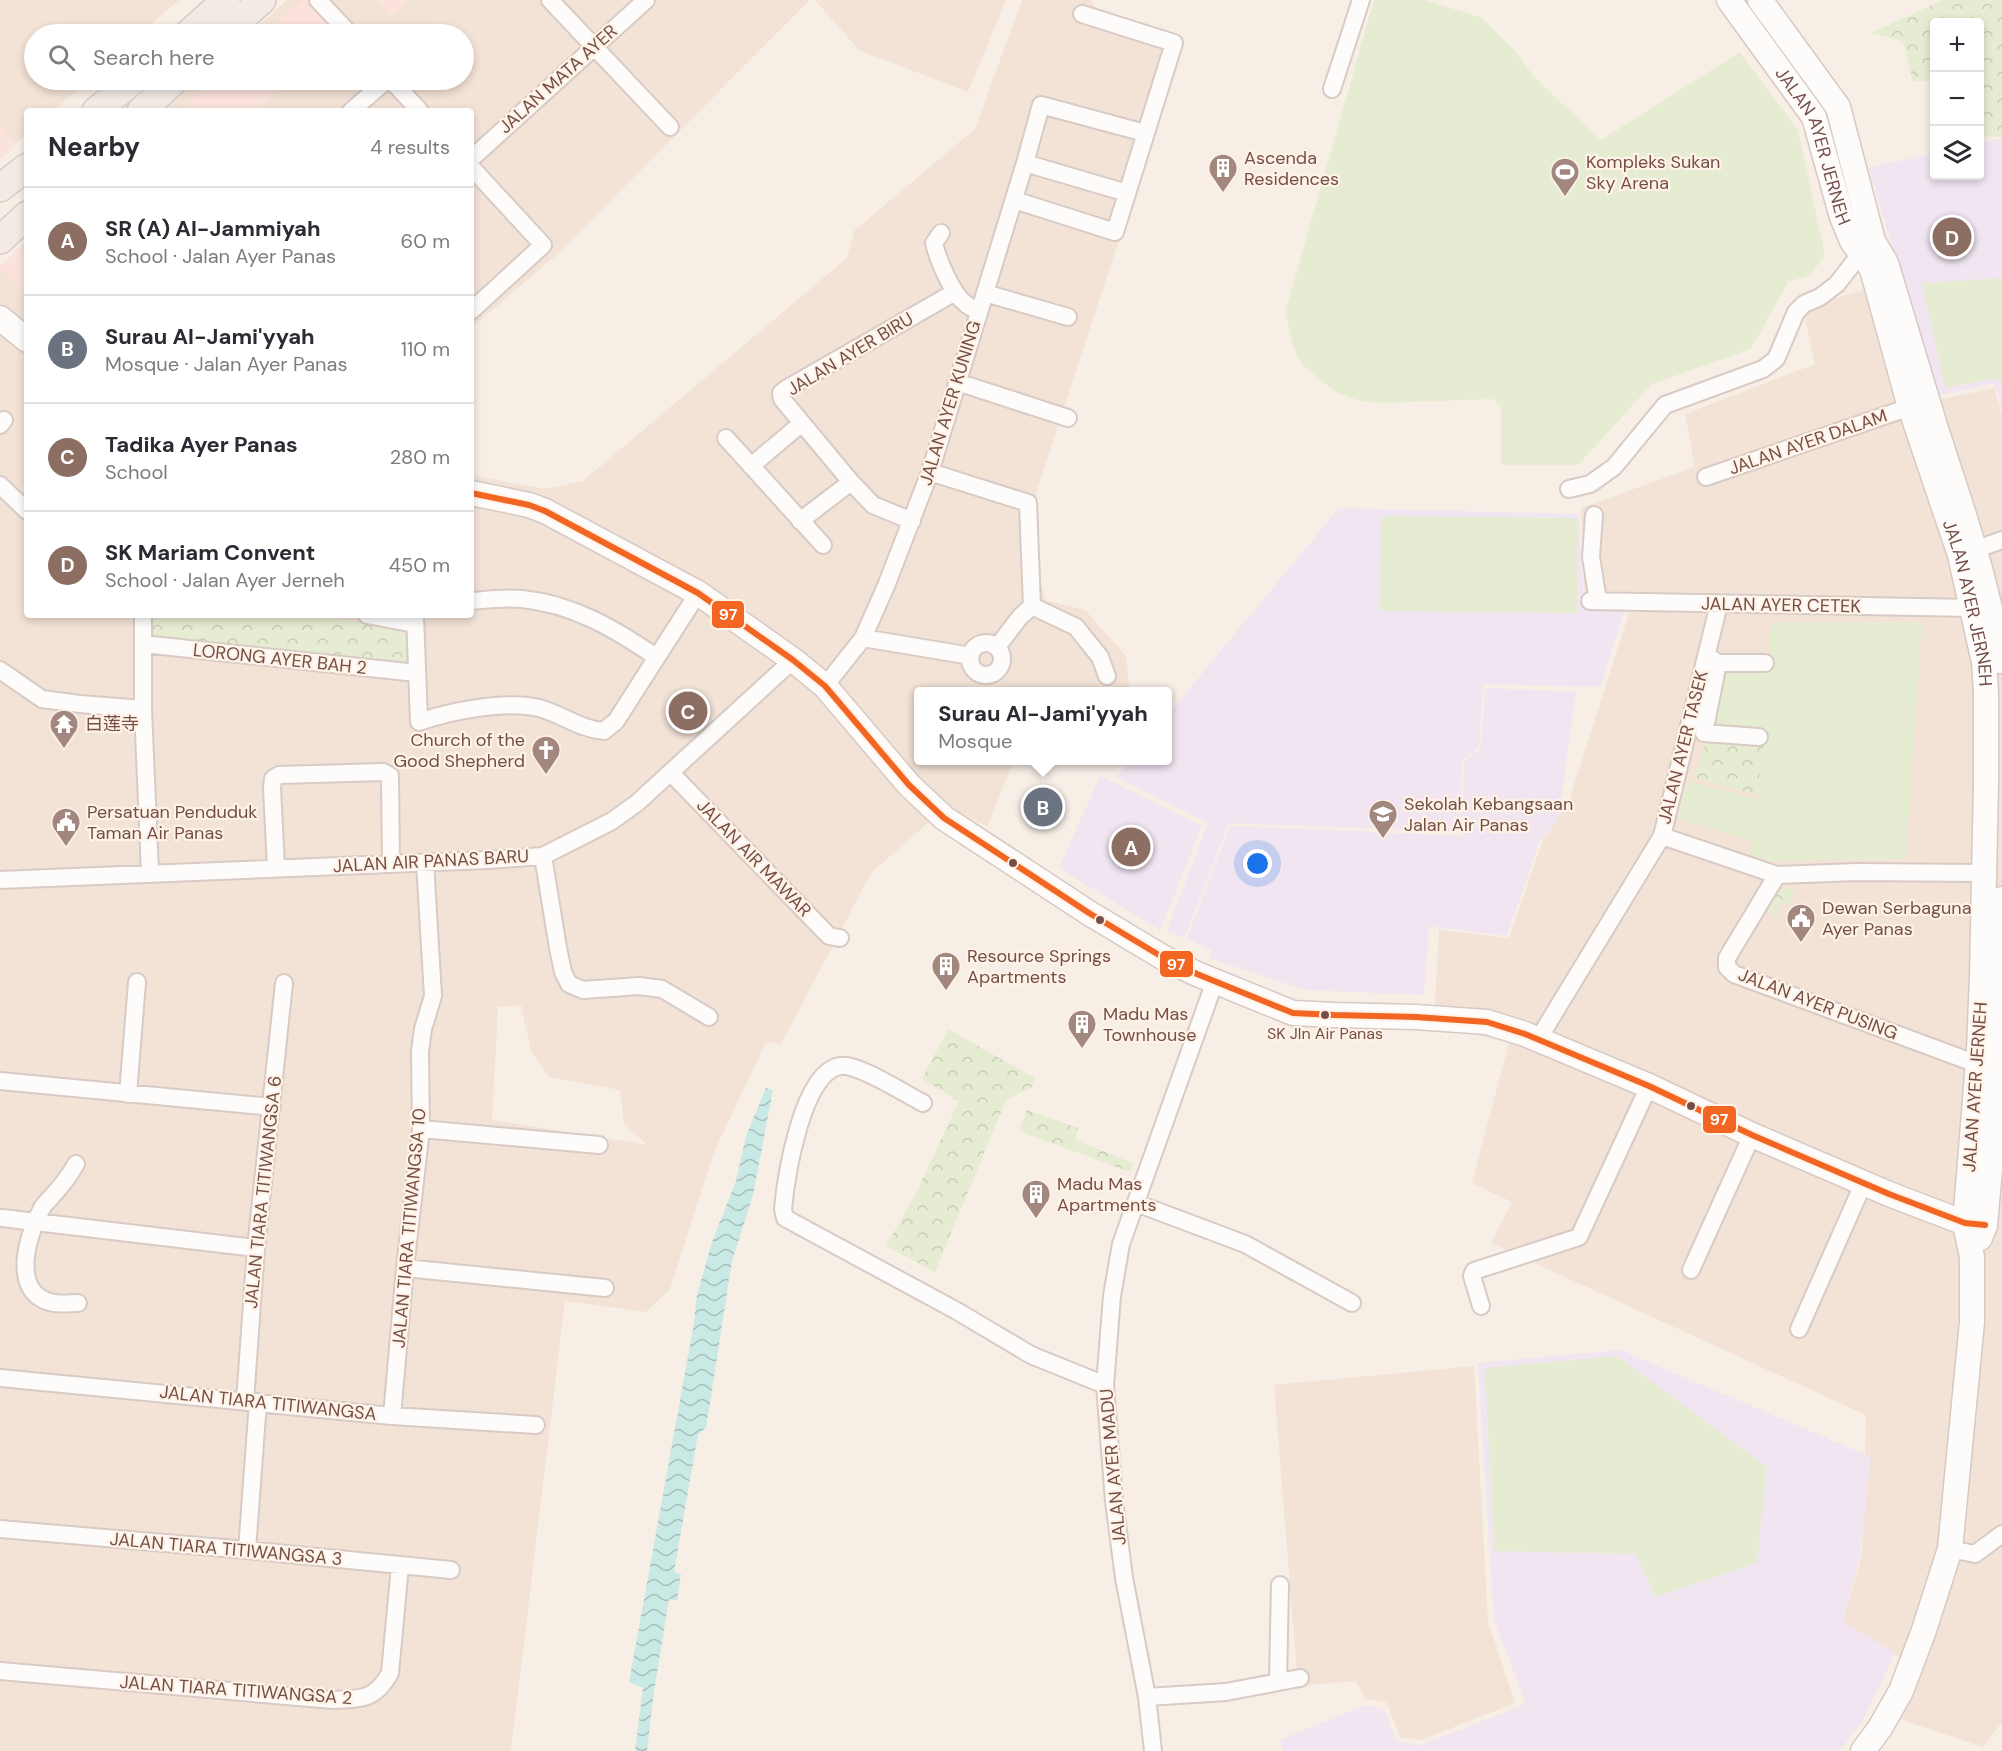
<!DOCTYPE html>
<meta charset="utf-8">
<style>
body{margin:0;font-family:"DM Sans","Noto Sans SC",sans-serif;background:#f7f7f7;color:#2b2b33}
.controls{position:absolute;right:18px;top:18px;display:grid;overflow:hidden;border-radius:6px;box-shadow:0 3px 9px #0003}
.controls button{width:54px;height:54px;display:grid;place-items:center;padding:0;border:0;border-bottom:2px solid #e1e1e2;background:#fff;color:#2b2b33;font:30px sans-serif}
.you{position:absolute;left:1258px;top:864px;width:21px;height:21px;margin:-15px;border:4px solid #fff;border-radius:50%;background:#1a73e8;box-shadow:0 0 0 9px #1a73e833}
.badge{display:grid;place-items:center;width:39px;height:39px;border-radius:50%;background:#a2877f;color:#fff;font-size:20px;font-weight:700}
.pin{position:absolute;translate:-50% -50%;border:3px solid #fff;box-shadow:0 2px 6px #0006}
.popup{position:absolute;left:914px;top:687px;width:258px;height:78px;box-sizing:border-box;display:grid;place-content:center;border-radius:6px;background:#fff;filter:drop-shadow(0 2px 4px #0005);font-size:20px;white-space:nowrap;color:#7c7c81}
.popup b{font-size:22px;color:#2b2b33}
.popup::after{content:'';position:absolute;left:50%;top:100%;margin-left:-12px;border:12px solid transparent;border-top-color:#fff}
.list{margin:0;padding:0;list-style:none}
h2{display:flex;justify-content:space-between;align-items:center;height:78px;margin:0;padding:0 24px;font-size:26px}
h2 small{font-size:20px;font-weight:400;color:#7c7c81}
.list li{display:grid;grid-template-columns:39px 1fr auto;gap:18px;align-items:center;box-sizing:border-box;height:108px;padding:0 24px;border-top:2px solid #e1e1e2}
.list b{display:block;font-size:22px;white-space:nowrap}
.list p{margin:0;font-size:20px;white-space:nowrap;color:#7c7c81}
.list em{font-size:20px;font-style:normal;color:#7c7c81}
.icon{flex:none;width:33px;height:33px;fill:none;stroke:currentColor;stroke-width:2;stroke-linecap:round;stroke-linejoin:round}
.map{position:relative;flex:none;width:2002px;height:1751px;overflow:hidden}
.search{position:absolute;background:#fff;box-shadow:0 3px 9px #0003;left:24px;top:24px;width:450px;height:66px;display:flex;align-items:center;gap:15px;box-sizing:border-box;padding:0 21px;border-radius:33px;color:#7c7c81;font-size:22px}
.panel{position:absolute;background:#fff;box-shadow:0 3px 9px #0003;left:24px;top:108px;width:450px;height:510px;border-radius:6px}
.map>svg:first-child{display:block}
.residential{fill:#f3e2d6;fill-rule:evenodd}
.commercial{fill:#fbe2dc}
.education{fill:#f0e5f0}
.forest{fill:url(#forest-crowns)}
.pitch{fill:#e6ecd1}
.water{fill:url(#water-waves)}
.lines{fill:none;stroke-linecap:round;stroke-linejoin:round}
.street-casing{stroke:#d8cac5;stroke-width:20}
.secondary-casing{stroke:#d7c9c3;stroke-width:27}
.primary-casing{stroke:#d8cbc7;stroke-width:30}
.street{stroke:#fefcfb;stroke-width:16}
.secondary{stroke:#fefcfb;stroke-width:24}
.primary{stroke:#f2eae3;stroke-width:27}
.bus-1-casing{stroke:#fff2e7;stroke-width:10}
.bus-1{stroke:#f26522;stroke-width:6}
.bus-dot{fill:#754f47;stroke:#fff2e7;stroke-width:2}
.labels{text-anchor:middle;stroke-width:4.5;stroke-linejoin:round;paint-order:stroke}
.bus-label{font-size:16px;fill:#754f47;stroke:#fff2e7}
.street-label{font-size:18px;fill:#754f47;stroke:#fff2e7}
.poi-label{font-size:18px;fill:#754f47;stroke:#fff2e7;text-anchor:start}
.line-badge{stroke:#fff2e7;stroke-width:2}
.badge-label{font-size:16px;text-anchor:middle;font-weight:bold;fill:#fff}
</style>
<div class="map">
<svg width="2002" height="1751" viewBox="0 0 2002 1751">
<defs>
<pattern id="forest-crowns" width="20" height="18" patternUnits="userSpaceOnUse" patternTransform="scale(1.5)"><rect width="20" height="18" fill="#e6ecd1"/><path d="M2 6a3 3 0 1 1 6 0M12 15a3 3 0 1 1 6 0" fill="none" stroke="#c9ccb5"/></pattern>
<pattern id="water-waves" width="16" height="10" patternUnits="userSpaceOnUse" patternTransform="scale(1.5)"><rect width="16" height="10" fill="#c9e9e5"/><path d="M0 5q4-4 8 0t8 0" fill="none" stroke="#a8bfbb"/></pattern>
</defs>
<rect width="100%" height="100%" fill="#f7eee6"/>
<!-- residential -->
<path class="residential" d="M0 0H179L140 34H34V80H88L53 111H27V134L0 157Z
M287 0H810L554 257 471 328V111H164L199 80H464V34H249Z
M815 0H1006L968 92 859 50Z
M1022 0H1092L1093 6 1185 38 1036 493V559L1045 600 1085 610 1126 656 1129 684 1123 692H918V760L1014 761 987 826 946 807 871 873 781 1044 766 1042 714 1152 670 1289 646 1312 565 1301 511 1751H0V268L27 243V615H471V475L546 489 583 481 847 258 854 231 975 129ZM521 1005 531 1051 549 1077 620 1090 624 1124 648 1145 492 1120 498 1007Z
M1900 279 1937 400 1994 388 2002 416V1722L1983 1747 1902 1720 1918 1669 1843 1622 1862 1554 1866 1415 1491 1243 1512 1202 1472 1183 1509 1043 1434 1024 1439 930 1509 938 1542 843 1570 798 1630 610 1585 608 1581 508 1695 467 1685 414 1815 364 1803 308Z
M1474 1366 1488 1622 1515 1703 1421 1740 1400 1737 1387 1703 1375 1700 1366 1699 1356 1681 1298 1686 1274 1385Z"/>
<!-- commercial -->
<path class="commercial" d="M303 0H311L342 34H265Z
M376 0H408L391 16Z
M214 80H292L257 111H178Z
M0 127 16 145 0 160Z
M27 240V294L0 270V266Z"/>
<!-- education -->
<path class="education" d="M2002 138V407L1994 383 1936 396 1869 168 1934 153V176H1980V143Z
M1339 508 1579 514 1584 605 1625 608 1600 687 1483 684 1479 747 1462 761 1460 831 1229 823 1184 938 1167 931 1208 823 1116 777 1130 761 1168 760V715Z
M1485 688 1576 692 1558 820 1539 842 1507 936 1429 926 1424 995 1305 990 1209 958 1212 950 1187 938 1230 826 1462 836 1464 761 1481 749Z
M1100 776 1202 826 1160 930 1059 868Z
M1620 1350 1871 1457 1860 1555 1843 1622 1895 1652 1862 1722 1839 1751H1284L1279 1740 1367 1705 1385 1711 1397 1742 1422 1745 1526 1704 1494 1619 1478 1363Z"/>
<!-- forest -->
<path class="forest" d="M1943 0H2002V137L1980 136V22H1934V81L1913 82 1903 41 1871 33Z
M150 615H317L396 629 408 639 410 662 405 665 150 638Z
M1707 736 1764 741 1757 795 1695 778Z
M1786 888 1794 889V896L1790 904 1781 902 1774 916 1764 911 1775 893Z
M948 1029 1035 1078 1031 1088 1006 1100 935 1272 886 1246 917 1191 959 1101 922 1079Z
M1027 1110 1078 1128 1075 1140 1133 1163 1130 1172 1019 1131Z"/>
<!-- pitch -->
<path class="pitch" d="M1374 0H1425L1482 18 1517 53 1535 78 1601 140 1740 52 1798 130 1825 255 1810 275 1788 282 1751 349 1652 384 1578 465H1501V407L1493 399 1379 403 1358 400 1337 393 1303 366 1294 349 1285 313Z
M2002 278V388L1998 378 1945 388 1922 283Z
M1381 516 1578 518 1577 613 1380 611Z
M1771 622H1922L1906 859 1772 861 1750 855 1753 824 1750 840 1677 819 1687 781 1757 799 1765 739 1715 728 1722 665 1768 666Z
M1617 1356 1767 1467 1757 1563 1655 1597 1636 1554 1494 1551 1485 1368Z"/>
<!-- water -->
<path class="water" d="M766 1088 773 1090 753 1195 732 1261 706 1428 698 1434 674 1572 681 1574 677 1600 669 1599 654 1691 647 1751H635L643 1688 629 1682 693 1329 697 1295 712 1242 736 1181 746 1136Z"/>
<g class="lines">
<!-- street casing -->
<g class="street-casing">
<path id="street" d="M318 0 350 34
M550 0 670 127
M391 80 420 111
M1332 89 1361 0
M351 111 387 80
M471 159 646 0
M1025 163 1127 193
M471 167 543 245 471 311
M1014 200 1115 232 1174 43 1082 14
M941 233 934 243C938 260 952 294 966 304 969 307 975 309 979 311
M985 293 1068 317
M957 382 1068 418
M0 425 4 420
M726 438 823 545
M751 466 802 423
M930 472 1028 503 1032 606
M1706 477 1910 407
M0 485 27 511
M1569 489 1590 484 1614 467 1665 405 1763 369 1776 359 1796 312 1804 304 1820 297 1837 284 1861 253
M1594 515 1591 557 1598 601
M800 521 851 482
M912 521 873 505 851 482 782 399 781 393 786 389 955 292
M1966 553 2002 540
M471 601C487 600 506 597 522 599 573 604 615 629 656 657
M1590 601 1973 608
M143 615V709L150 873
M367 615 415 624
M415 615 419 722C450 711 507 700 539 708 562 714 579 729 604 731L616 721 698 593
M863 638 971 656
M970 659a16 16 0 1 1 32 0a16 16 0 1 1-32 0Z
M143 644 417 673
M997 647 1020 617 1032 606 1076 627 1100 657 1107 676
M1709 657 1718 663H1765
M1718 663 1704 733 1759 737
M0 670 42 699 80 704 143 709
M825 686 863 638 886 586 930 472 1025 163 1041 105 1145 133
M671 773 829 936 840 938
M1662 836 1777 875 1856 872 1984 873
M543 856 558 948 563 972 569 984 583 990 639 986 662 989 709 1017
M276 868 272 788 273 779 279 775 383 772 390 776 391 864
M1777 875 1727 958V967L1734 974 1977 1064
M0 880 487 860 543 856 612 821 637 803 793 660
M1539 1038 1662 836 1719 604
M0 1081 272 1107
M128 1094 137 982
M923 1103C905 1094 858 1063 840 1066 802 1072 786 1177 783 1209L785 1218 957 1311 1031 1355 1105 1385
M421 1129 599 1145
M76 1164C70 1175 63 1184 54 1194 50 1199 45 1203 42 1208 27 1235 9 1295 54 1303 62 1304 70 1303 78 1303
M1136 1203 1245 1244 1352 1303
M2 1218 256 1248
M405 1268 605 1288
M1691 1270 1752 1135
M1481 1306 1472 1276 1474 1271 1579 1237 1649 1086
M1799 1329 1864 1182
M0 1378 392 1416 536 1425
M245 1401 256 1248 284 983
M392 1416 405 1268 421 1129 420 1051 423 1029 433 996 425 863
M0 1529 247 1550 451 1570
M1950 1549 1975 1554 2002 1534
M247 1550 258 1402
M0 1671 333 1700C362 1699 375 1700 390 1673L400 1566
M1278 1682 1280 1585
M1147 1697 1226 1692 1300 1678
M1153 1751 1147 1697 1124 1578 1114 1501 1105 1385 1112 1296 1121 1244 1215 981"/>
</g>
<!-- secondary casing -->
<g class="secondary-casing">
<g id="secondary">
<path id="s1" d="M1729 0 1814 117 1842 217 1852 241 1872 269 1910 407 1960 555 1984 662 1986 692V782L1982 976 1979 1051 1965 1223 1972 1257V1322L1950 1549 1923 1633 1901 1691 1880 1728 1863 1751"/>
<path d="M1760 0 1838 107 1873 241 1886 263C1903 318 1919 374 1936 429 1961 506 1988 581 2000 661"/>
<path d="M0 318 27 340"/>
<path d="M471 493 529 505 545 511 698 593 793 660 825 686 909 785 944 818 1089 913 1164 958 1197 974 1293 1013 1334 1015 1416 1017 1487 1022 1525 1034 1649 1086 1752 1135 1889 1194 1965 1223 1985 1225"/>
<path d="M1980 1238 1985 1225 1998 1079 2002 899"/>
</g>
</g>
<!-- primary casing -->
<g class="primary-casing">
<path id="primary" d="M188 34 226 0
M224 34 262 0
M96 111 134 80
M141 111 175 80
M0 188 27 167
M0 240 27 215"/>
</g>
<!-- street -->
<use href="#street" class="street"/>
<!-- secondary -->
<use href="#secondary" class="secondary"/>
<!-- primary -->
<use href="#primary" class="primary"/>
<!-- bus-1 casing -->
<g class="bus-1-casing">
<path id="bus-1" d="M471 493 529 505 545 511 698 593 793 660 825 686 909 785 944 818 1089 913 1164 958 1197 974 1293 1013 1334 1015 1416 1017 1487 1022 1525 1034 1649 1086 1752 1135 1889 1194 1965 1223 1985 1225"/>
</g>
<!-- bus-1 -->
<use href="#bus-1" class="bus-1"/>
</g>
<!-- icons -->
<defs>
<g id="building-pin" transform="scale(1.5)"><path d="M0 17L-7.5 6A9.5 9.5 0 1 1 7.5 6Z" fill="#a2877f" stroke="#fff2e7"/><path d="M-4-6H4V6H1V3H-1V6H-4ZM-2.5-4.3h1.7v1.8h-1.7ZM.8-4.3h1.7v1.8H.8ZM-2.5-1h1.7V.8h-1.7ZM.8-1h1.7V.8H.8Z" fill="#fff"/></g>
<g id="stadium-pin" transform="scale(1.5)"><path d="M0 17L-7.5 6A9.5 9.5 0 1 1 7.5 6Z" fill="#a2877f" stroke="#fff2e7"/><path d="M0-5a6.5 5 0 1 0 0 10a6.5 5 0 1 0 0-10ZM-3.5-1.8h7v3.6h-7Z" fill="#fff"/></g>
<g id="temple-pin" transform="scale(1.5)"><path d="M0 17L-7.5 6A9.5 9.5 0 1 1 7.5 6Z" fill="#a2877f" stroke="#fff2e7"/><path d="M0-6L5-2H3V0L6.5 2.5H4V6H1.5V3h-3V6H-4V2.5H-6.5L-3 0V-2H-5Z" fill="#fff"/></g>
<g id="church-pin" transform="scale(1.5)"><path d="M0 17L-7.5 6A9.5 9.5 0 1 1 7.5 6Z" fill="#a2877f" stroke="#fff2e7"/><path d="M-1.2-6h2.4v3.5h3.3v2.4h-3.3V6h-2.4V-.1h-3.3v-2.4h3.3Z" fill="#fff"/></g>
<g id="school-pin" transform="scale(1.5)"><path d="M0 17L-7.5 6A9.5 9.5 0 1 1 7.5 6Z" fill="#a2877f" stroke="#fff2e7"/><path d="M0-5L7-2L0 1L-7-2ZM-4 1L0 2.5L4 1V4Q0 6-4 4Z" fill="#fff"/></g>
<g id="civic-pin" transform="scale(1.5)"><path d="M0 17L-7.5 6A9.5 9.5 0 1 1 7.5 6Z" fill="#a2877f" stroke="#fff2e7"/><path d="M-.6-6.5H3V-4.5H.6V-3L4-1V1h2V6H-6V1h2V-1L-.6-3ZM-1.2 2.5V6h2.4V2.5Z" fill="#fff"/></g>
</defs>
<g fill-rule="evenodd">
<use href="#building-pin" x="1223" y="168"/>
<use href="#stadium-pin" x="1565" y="172"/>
<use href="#temple-pin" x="64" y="724"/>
<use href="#church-pin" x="546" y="750"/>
<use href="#school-pin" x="1383" y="814"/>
<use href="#civic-pin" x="66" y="822"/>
<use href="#civic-pin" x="1801" y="918"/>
<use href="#building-pin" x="946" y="966"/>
<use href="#building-pin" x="1082" y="1024"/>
<use href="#building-pin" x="1036" y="1194"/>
</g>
<!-- markers -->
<g class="bus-dot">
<circle cx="1013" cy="863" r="5"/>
<circle cx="1100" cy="920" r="5"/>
<circle cx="1325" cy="1015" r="5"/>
<circle cx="1691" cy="1106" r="5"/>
</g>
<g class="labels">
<!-- bus labels -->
<g class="bus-label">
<text x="1325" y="1039">SK Jln Air Panas</text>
</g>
<!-- street labels -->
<g class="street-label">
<text transform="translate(558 79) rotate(-42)" y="6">JALAN MATA AYER</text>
<text dy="6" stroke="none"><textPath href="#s1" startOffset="171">JALAN AYER JERNEH</textPath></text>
<text transform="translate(850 354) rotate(-31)" y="6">JALAN AYER BIRU</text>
<text transform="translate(950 403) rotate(-73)" y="6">JALAN AYER KUNING</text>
<text transform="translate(1808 442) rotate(-19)" y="6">JALAN AYER DALAM</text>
<text dy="6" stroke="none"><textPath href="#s1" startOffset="657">JALAN AYER JERNEH</textPath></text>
<text transform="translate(1781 605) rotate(1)" y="6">JALAN AYER CETEK</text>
<text transform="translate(280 659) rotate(6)" y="6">LORONG AYER BAH 2</text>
<text transform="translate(1683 747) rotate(-76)" y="6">JALAN AYER TASEK</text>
<text transform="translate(754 858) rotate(46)" y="6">JALAN AIR MAWAR</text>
<text transform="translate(431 861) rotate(-3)" y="6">JALAN AIR PANAS BARU</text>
<text transform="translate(1818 1004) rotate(21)" y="6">JALAN AYER PUSING</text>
<text transform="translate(1975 1087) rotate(-86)" y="6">JALAN AYER JERNEH</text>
<text transform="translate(263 1192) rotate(-84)" y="6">JALAN TIARA TITIWANGSA 6</text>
<text transform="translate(409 1228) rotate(-85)" y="6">JALAN TIARA TITIWANGSA 10</text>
<text transform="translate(268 1403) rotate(6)" y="6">JALAN TIARA TITIWANGSA</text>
<text transform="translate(1113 1467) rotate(-95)" y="6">JALAN AYER MADU</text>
<text transform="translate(226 1549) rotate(5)" y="6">JALAN TIARA TITIWANGSA 3</text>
<text transform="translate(236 1690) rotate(4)" y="6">JALAN TIARA TITIWANGSA 2</text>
</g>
<!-- poi labels -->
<g class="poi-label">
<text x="1244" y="164">Ascenda<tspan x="1244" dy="21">Residences</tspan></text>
<text x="1586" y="168">Kompleks Sukan<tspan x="1586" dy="21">Sky Arena</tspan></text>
<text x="85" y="730">白莲寺</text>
<text x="525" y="746" text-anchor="end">Church of the<tspan x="525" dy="21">Good Shepherd</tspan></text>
<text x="1404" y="810">Sekolah Kebangsaan<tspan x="1404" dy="21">Jalan Air Panas</tspan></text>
<text x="87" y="818">Persatuan Penduduk<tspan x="87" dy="21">Taman Air Panas</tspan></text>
<text x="1822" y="914">Dewan Serbaguna<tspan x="1822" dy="21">Ayer Panas</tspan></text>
<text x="967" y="962">Resource Springs<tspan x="967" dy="21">Apartments</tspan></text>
<text x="1103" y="1020">Madu Mas<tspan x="1103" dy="21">Townhouse</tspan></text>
<text x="1057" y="1190">Madu Mas<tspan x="1057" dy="21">Apartments</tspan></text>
</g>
</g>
<g class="line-badge">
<rect x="711" y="600" width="34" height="29" rx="6" fill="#f26522"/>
<rect x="1159" y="950" width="35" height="28" rx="6" fill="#f26522"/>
<rect x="1702" y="1105" width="35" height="29" rx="6" fill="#f26522"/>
</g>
<g class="badge-label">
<text x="728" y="620">97</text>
<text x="1176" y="970">97</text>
<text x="1719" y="1125">97</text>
</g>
</svg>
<div class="controls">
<button>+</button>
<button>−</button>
<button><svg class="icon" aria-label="layers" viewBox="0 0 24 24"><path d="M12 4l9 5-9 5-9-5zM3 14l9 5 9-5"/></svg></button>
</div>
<div class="you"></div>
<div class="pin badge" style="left:1131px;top:847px;background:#8d6e63">A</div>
<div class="pin badge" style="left:1043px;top:807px;background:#6b7280">B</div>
<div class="popup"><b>Surau Al-Jami'yyah</b>Mosque</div>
<div class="pin badge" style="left:688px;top:711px;background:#8d6e63">C</div>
<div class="pin badge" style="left:1952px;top:237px;background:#8d6e63">D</div>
<div class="search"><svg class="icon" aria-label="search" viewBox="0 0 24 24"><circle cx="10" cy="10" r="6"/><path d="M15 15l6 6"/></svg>Search here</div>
<section class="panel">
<h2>Nearby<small>4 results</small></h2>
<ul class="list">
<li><span class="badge" style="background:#8d6e63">A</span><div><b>SR (A) Al-Jammiyah</b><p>School · Jalan Ayer Panas</p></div><em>60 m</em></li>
<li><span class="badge" style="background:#6b7280">B</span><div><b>Surau Al-Jami'yyah</b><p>Mosque · Jalan Ayer Panas</p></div><em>110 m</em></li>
<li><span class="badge" style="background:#8d6e63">C</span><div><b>Tadika Ayer Panas</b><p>School</p></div><em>280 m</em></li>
<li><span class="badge" style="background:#8d6e63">D</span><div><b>SK Mariam Convent</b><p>School · Jalan Ayer Jerneh</p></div><em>450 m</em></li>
</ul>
</section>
</div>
